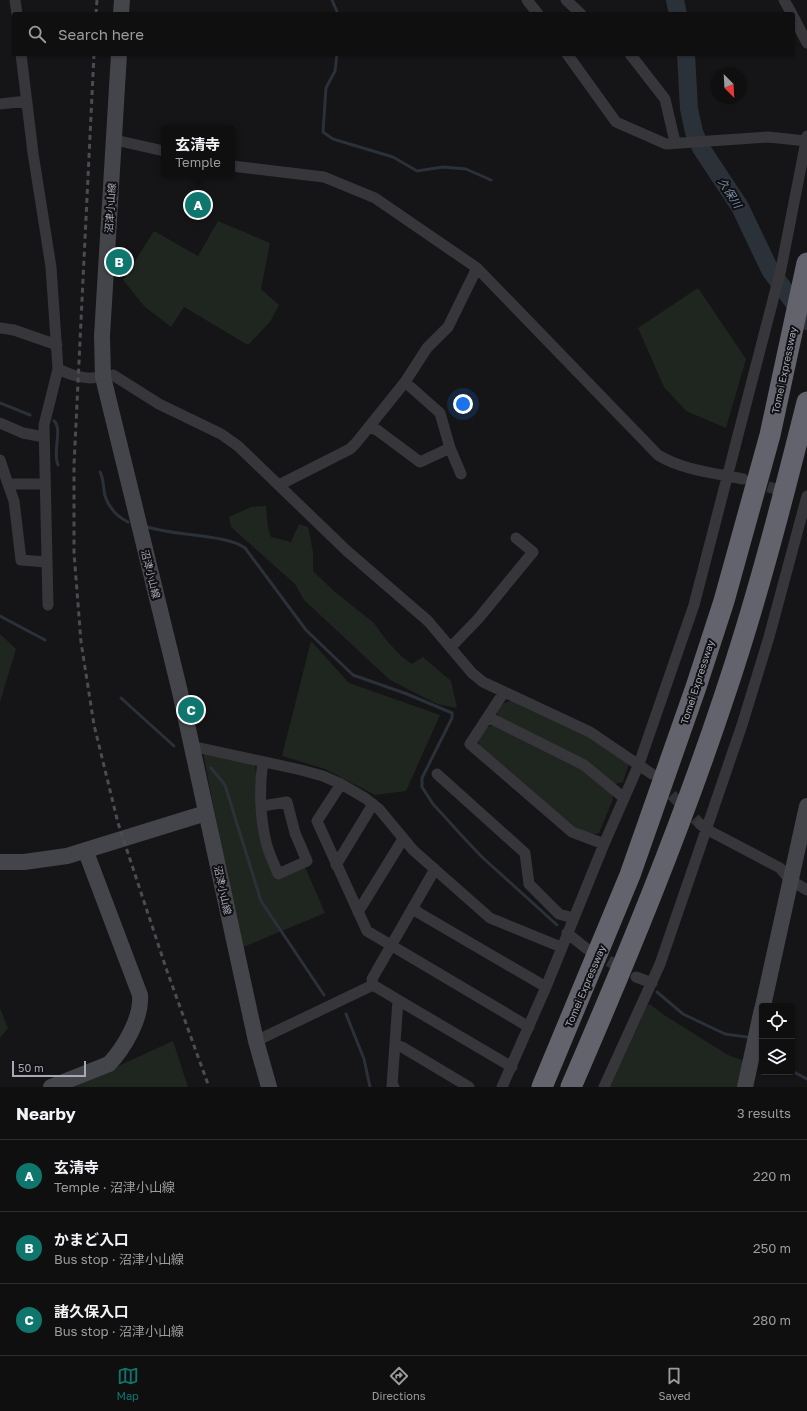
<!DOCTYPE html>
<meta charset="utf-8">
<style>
body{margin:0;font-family:"Golos Text","Noto Sans JP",sans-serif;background:#191819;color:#f1f3f6}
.controls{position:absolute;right:12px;bottom:12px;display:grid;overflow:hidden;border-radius:4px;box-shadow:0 1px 3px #0004}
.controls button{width:36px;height:36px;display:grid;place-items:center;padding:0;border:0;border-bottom:1px solid #302f30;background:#100f10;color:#f1f3f6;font:20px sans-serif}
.compass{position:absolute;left:711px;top:68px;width:36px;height:36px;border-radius:50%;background:#100f10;box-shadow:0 1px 3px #0004;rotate:156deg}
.scale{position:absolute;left:12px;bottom:10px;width:74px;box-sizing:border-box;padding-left:4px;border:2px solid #a7a9b6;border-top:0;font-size:11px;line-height:14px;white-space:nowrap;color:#a7a9b6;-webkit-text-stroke:3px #100f11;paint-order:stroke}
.you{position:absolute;left:463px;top:404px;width:14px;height:14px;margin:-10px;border:3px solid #fff;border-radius:50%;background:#1a73e8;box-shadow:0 0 0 6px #1a73e833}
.badge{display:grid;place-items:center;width:26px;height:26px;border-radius:50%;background:#0f766e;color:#fff;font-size:13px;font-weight:700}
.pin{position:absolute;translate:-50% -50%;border:2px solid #fff;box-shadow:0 1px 4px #0006}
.popup{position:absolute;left:161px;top:125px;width:74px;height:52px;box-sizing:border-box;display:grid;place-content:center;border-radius:4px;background:#100f10;filter:drop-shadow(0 1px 3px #0005);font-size:13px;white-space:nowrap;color:#9c9c9f}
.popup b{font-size:15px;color:#f1f3f6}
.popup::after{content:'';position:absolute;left:50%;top:100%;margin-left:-8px;border:8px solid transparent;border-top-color:#100f10}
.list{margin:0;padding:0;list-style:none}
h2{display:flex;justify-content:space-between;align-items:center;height:52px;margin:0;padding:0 16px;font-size:17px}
h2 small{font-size:13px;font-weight:400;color:#9c9c9f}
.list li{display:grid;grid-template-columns:26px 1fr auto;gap:12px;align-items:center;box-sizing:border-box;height:72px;padding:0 16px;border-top:1px solid #302f30}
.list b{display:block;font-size:15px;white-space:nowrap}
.list p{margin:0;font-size:13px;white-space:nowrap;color:#9c9c9f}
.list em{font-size:13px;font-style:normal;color:#9c9c9f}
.icon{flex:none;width:22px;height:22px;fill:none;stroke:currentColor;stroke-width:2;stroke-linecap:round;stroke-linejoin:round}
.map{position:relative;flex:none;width:807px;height:1087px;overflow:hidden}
.search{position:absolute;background:#100f10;box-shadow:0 1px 3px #0004;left:12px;right:12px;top:12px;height:44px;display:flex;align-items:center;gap:10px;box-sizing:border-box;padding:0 14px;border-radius:4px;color:#9c9c9f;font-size:15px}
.sheet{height:268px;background:#100f10}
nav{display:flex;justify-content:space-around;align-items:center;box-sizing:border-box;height:56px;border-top:1px solid #302f30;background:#100f10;font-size:11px;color:#9c9c9f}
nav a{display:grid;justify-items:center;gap:2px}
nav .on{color:#0f766e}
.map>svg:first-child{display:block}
.green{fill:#1f2620}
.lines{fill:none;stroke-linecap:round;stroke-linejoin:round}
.stream{stroke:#2b3139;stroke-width:3}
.river{stroke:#2b3139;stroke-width:18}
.street-tunnel{stroke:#323236;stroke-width:11;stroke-dasharray:11 5.5;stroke-linecap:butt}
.street{stroke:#36363b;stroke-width:11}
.secondary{stroke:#44444b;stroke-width:16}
.highway{stroke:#62636c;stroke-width:21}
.rail{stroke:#4b4b52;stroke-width:3;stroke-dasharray:5 4;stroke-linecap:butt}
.labels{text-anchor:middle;stroke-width:4;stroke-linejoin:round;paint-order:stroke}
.street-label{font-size:10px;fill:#a7a9b6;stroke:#100f11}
.water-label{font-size:11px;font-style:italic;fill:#7f92af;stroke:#100f11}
</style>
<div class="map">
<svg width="807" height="1087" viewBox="0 0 807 1087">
<rect width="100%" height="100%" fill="#151416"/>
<!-- green -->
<path class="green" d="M218 221 270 243 261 289 279 305 270 322 248 345 184 307 171 327 144 306 123 280 154 231 198 256Z
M698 288 746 359 726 428 686 411 664 387 638 328Z
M266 506 268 528 271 537 291 542 299 524 308 527 313 552V571L335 592 374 623 387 641 401 656 412 664 423 657 451 681 457 708 437 704 390 680 304 600 295 584 231 527 229 517 251 507Z
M0 634 16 649 0 702Z
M311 641 349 683 440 715 406 791 375 795 325 769 282 756Z
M511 701 589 737 629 763 623 782 615 784 498 718 497 712 504 703Z
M494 725 582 769 612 792 613 799 599 833 591 835 576 828 480 747 478 740 487 727Z
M203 753 255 764 262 843 275 880 305 867 325 913 241 948Z
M650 1004 664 1015 728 1055 742 1060 744 1065 741 1087H610L647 1006Z
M0 1008 8 1028 0 1038Z
M173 1041 188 1087H72Z"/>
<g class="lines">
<!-- stream -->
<path class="stream" d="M332 0 338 14
M337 54 335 71 326 88 323 132 333 139 393 157 417 171 443 167 466 169 491 180
M0 403 30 415
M54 421C63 428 52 453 58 465
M100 472C104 479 103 488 105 496 109 508 118 517 128 522
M148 527C173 536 227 534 245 548L306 630 353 675 407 694 452 713V718L422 778V787L433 804 464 838 482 857 557 925
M0 616 45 640
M121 698 174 746
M211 768 225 785 261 901 324 995
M657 992 683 1014 725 1034 747 1037
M346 1014 364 1059 370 1087
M792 1071 807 1079"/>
<!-- river -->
<path class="river" d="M675 0 678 14
M686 54 689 109 694 132 701 148 740 207 770 270 807 321"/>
<!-- street-tunnel -->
<path class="street-tunnel" d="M752 482 799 496
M660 783 700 824
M594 953 625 970"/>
<!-- street -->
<path class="street" d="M15 0 17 14
M527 0 538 14
M566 0 581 14
M784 0 792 14
M793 16 807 43
M21 54 33 153 51 267 58 369C79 379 91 380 113 375L159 404 221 434 238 446 347 551 428 621 472 673 483 682 590 732 652 774
M567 54 616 122 666 144 768 137 807 141
M630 54 665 99 675 142
M0 104 26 101
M115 140 164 151
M232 166 324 177 375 198 477 268 658 455C682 470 715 473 743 479
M0 328 14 330 57 345
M405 382 440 413 450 448 461 474
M0 423 23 433 44 437
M369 427 377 430 420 462 450 448
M0 460 8 484
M45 484H8L14 501 21 560 46 562
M279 485 350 449 356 443 405 382 427 348 448 327 477 268
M48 605 44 425 58 369
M451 647 478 619 533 552 516 538
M504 692 470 744 572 832 604 844
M488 717 584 765 624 798
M191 746 301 770 323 776 341 784 365 798 379 809 413 850 490 918 561 947
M437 774 525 853 529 884 559 914 573 918
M341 784 317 821 367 931 529 1027
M262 806 287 802 295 833 307 861 278 874C274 863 268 852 266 842 260 817 259 786 263 762
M700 824 706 829 780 868 790 880 807 890
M336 865 373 804
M413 907 419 913 546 987
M358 912 403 839
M567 933 587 949
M636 977 652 983
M373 985 372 979 435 869
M373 985 398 1000 392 1086 394 1087
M398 1000 512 1067
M256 1041 373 985
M395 1045 402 1047 469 1087
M502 1087 546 987 604 844 639 764 694 605 781 269 807 136
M604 1087 660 964 691 874 742 725 769 637 807 496"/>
<!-- secondary -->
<path class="secondary" d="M121 14 122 0
M119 54 102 336 103 377 180 692 256 1041 269 1087
M0 862H24L67 856 206 813
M763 1006 807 806
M51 1087 109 1064C124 1048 142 1018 140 995L86 852
M745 1087 762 1009"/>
<!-- highway -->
<path class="highway" d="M542 1087 630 875 696 687 724 601 770 435 807 263
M571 1087C626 960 679 832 723 700 756 603 782 502 807 402"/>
<!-- rail -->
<path class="rail" d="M96 14 97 0
M94 54 74 465V553L81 642 94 725 118 823 167 971 209 1087"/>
</g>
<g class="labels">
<!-- street labels -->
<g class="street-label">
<text transform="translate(110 208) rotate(-86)" y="4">沼津小山線</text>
<text transform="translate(784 370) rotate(-78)" y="4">Tomei Expressway</text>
<text transform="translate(151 574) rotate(76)" y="4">沼津小山線</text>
<text transform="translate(697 682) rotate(-72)" y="4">Tomei Expressway</text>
<text transform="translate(223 890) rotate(78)" y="4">沼津小山線</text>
<text transform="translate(585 986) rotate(-67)" y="4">Tomei Expressway</text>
</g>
<!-- water labels -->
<g class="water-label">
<text transform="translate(730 193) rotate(58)" y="4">久保川</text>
</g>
</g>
</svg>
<div class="controls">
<button><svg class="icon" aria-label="locate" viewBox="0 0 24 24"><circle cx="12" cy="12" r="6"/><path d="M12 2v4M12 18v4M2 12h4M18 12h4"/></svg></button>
<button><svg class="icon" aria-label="layers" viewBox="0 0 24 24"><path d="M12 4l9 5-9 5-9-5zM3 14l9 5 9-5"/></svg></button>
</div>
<svg class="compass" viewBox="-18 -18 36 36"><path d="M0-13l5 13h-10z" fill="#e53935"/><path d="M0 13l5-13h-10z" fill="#9c9c9f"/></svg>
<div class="scale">50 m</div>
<div class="you"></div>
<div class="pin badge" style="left:198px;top:205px">A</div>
<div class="popup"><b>玄清寺</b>Temple</div>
<div class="pin badge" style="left:119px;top:262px">B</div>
<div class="pin badge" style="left:191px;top:710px">C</div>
<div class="search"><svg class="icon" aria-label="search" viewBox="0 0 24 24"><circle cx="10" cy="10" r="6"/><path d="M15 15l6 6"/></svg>Search here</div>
</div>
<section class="sheet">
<h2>Nearby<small>3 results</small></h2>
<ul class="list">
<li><span class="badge">A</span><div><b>玄清寺</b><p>Temple · 沼津小山線</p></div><em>220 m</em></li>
<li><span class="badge">B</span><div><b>かまど入口</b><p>Bus stop · 沼津小山線</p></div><em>250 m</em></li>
<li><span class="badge">C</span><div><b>諸久保入口</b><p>Bus stop · 沼津小山線</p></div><em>280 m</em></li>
</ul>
</section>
<nav>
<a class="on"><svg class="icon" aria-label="map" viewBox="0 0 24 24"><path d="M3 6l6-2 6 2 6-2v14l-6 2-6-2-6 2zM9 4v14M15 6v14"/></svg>Map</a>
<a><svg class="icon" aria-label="directions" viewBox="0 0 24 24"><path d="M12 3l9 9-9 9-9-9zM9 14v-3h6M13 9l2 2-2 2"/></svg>Directions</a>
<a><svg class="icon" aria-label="saved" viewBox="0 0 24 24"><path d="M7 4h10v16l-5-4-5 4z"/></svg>Saved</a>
</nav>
